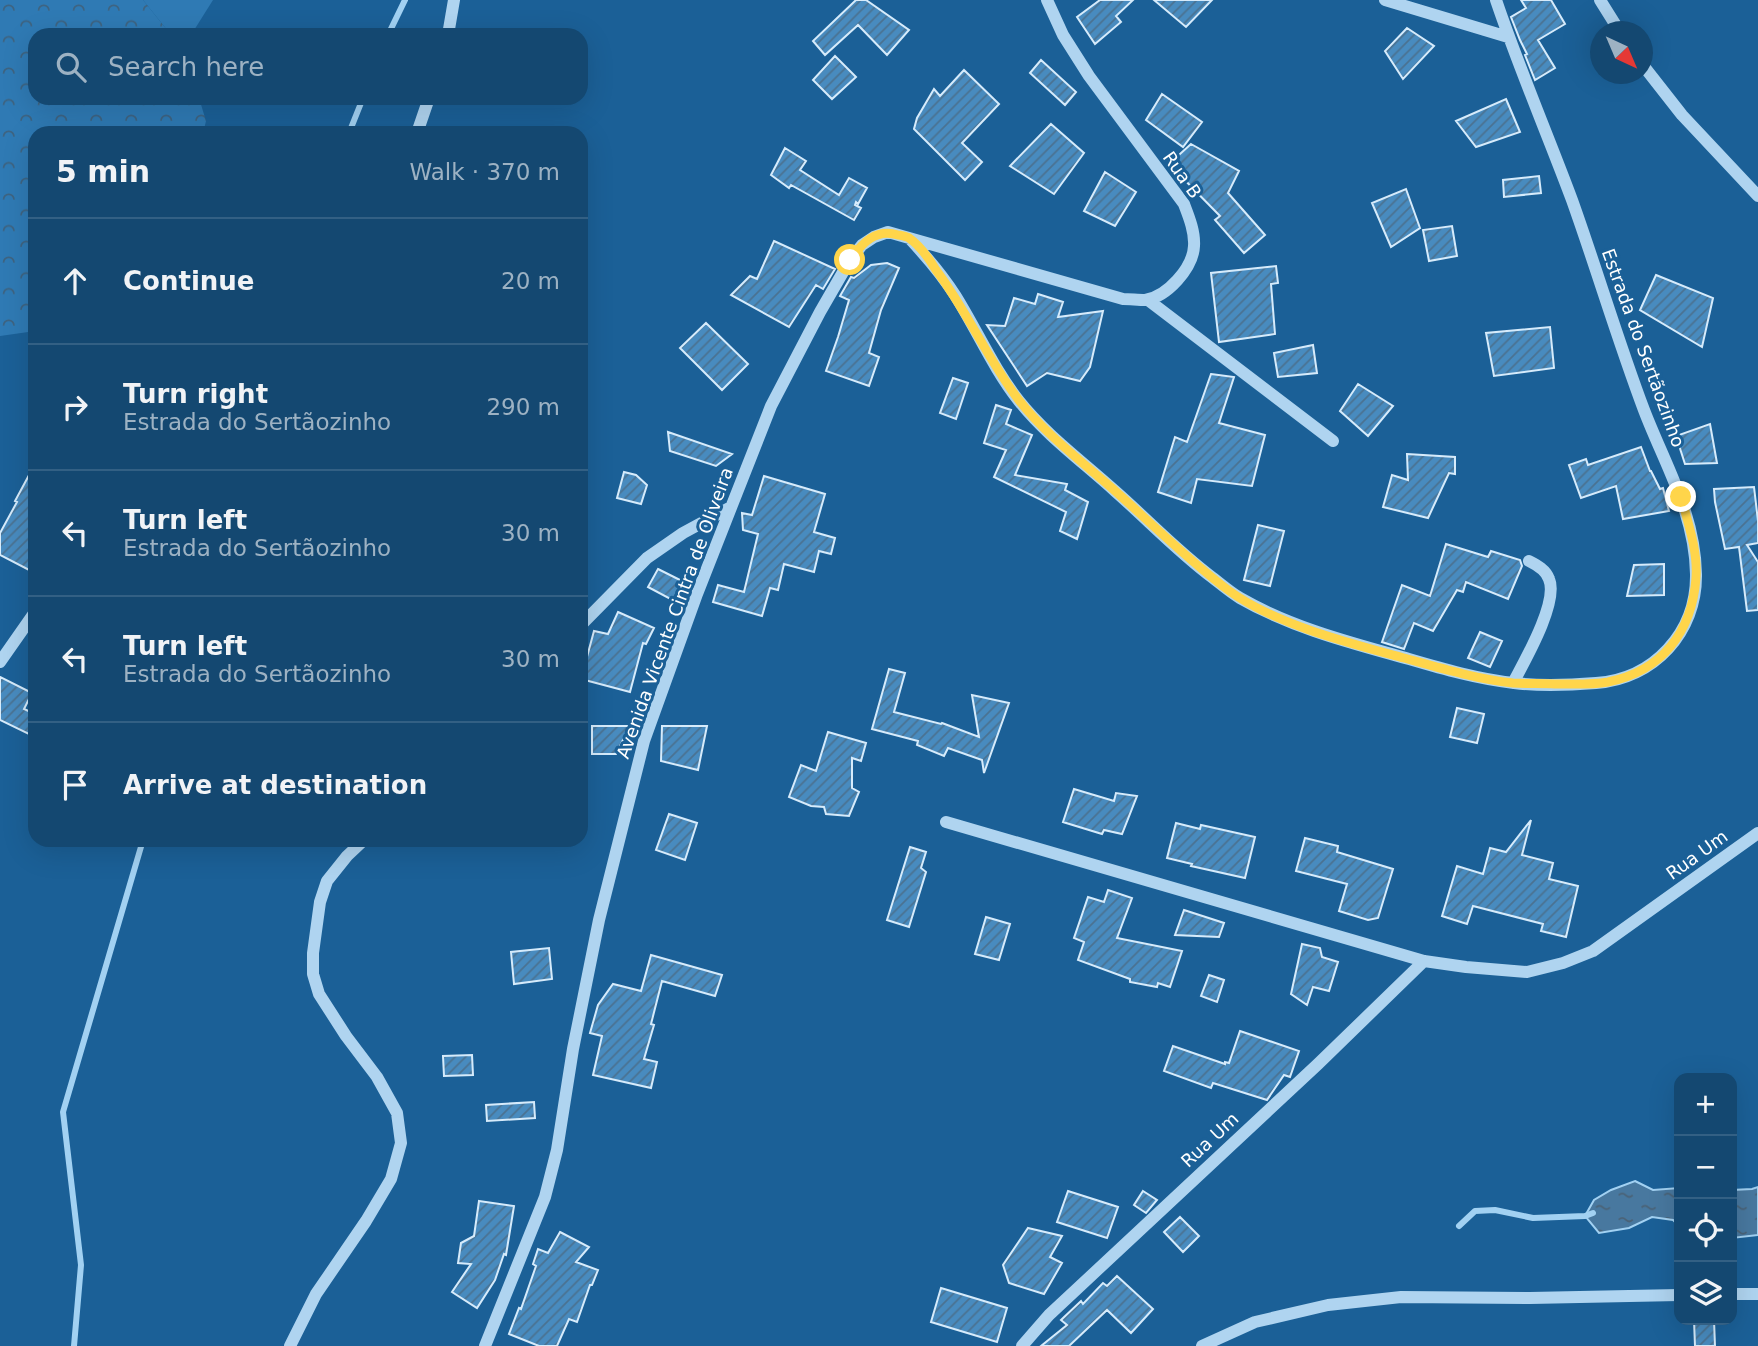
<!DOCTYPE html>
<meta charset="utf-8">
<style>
body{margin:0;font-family:"DejaVu Sans",sans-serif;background:#1d4f76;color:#f1f3f6}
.controls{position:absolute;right:21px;bottom:21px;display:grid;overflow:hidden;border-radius:14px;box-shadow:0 7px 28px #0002}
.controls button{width:63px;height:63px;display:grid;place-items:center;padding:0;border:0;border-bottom:2px solid #336084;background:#144871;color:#f1f3f6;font:35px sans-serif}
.compass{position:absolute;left:1590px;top:21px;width:63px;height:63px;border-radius:50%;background:#144871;box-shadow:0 7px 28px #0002;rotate:136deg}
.stop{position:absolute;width:21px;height:21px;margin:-16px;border:5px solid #ffd54a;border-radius:50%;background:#fff}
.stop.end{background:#ffd54a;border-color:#fff;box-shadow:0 2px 7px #0008}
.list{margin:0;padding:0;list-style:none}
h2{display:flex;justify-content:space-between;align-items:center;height:91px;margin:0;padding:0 28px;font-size:30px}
h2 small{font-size:23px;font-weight:400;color:#9db2c3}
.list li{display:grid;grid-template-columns:46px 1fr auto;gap:21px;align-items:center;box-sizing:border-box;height:126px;padding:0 28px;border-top:2px solid #336084}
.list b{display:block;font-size:26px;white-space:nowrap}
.list p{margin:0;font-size:23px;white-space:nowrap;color:#9db2c3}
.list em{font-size:23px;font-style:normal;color:#9db2c3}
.icon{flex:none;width:38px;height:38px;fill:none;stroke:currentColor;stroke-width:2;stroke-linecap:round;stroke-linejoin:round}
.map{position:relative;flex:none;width:1758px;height:1346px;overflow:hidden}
.search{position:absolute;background:#144871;box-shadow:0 7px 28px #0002;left:28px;top:28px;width:560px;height:77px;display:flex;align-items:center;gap:18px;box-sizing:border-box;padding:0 24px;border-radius:21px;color:#9db2c3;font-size:26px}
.panel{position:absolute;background:#144871;box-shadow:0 7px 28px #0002;left:28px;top:126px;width:560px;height:721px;border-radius:21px}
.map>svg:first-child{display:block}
.green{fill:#2f7ab4}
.forest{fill:url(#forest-crowns)}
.water{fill:url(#water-ripples);stroke:#a2d1f2;stroke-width:2}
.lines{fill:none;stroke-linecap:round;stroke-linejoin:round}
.stream{stroke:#a2d1f2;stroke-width:6}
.building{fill:url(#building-hatch);stroke:#d6ebfb;stroke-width:2}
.minor{stroke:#afd4f0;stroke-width:12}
.route{stroke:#ffd54a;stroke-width:9}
.labels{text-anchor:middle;stroke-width:6;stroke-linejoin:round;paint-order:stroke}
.street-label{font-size:18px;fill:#fff;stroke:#1b6097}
</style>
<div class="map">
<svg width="1758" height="1346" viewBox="0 0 1758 1346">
<defs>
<pattern id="forest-crowns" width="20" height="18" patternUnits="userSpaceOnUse" patternTransform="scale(1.75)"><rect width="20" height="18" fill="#2f7ab4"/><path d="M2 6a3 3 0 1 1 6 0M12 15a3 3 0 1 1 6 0" fill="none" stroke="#3e6380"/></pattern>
<pattern id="water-ripples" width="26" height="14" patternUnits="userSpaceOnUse" patternTransform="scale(1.75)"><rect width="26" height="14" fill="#48789f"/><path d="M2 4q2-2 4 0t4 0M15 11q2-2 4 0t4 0" fill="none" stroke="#4a6276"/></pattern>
<pattern id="building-hatch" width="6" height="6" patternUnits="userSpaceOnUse" patternTransform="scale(1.75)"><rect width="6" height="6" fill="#488bbf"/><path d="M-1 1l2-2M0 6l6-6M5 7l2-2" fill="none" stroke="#4a7291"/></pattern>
</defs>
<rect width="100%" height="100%" fill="#1b6097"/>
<!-- green -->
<path class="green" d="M143 0H213L191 35H171Z"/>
<!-- forest -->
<path class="forest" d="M0 0H143L171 35H35V98H199L206 121 203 133H35V331L0 336Z"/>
<!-- water -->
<path class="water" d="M1635 1181 1653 1190 1679 1188V1226L1673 1220 1652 1217 1629 1228 1599 1233 1585 1216 1594 1200 1611 1190Z
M1758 1187V1235L1732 1238V1190L1752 1189Z"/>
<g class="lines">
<!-- stream -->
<path class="stream" d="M388 35 405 0
M349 133 363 98
M1459 1226 1475 1211 1495 1210 1533 1218 1585 1216 1593 1213
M74 1346 81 1265 63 1112 143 840"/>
</g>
<!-- building -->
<path class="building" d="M856 0H866L909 30 887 55 858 25 825 55 813 41Z
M1100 0H1133L1116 16 1121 22 1095 44 1077 17Z
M1154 0H1212L1186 27Z
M1521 0H1551L1565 24 1538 40 1555 68 1535 80 1525 55 1527 54 1520 40 1511 17 1526 8Z
M1407 28 1434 46 1403 79 1385 51Z
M835 56 856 77 832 99 813 80Z
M1041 60 1076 92 1065 105 1030 73Z
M964 70 999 104 962 143 982 162 965 180 914 129 917 118 934 89 940 96Z
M1162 94 1202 122 1183 147 1146 120Z
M1506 99 1520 132 1476 147 1456 121Z
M1051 124 1084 153 1054 194 1010 166Z
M1191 144 1239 171 1228 193 1265 235 1244 253 1215 220 1220 216 1169 164Z
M785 148 806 161 800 170 839 195 849 178 867 188 858 204 856 202 855 205 861 208 854 220 791 185 789 188 771 175Z
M1105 172 1136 192 1115 226 1084 211Z
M1539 176 1541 193 1504 197 1503 180Z
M1406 189 1420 228 1391 247 1372 203Z
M1452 226 1457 256 1429 261 1423 230Z
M774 241 835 269 823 289 816 285 789 327 731 295 750 276 757 279Z
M887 263 899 268 881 310 869 353 879 357 869 386 826 371 838 337 849 300 840 296 851 277 854 278 871 265Z
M1276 266 1278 283 1271 284 1275 334 1219 342 1211 273Z
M1656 275 1713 298 1702 347 1640 310Z
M1038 294 1063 302 1058 317 1103 311 1090 367 1080 381 1047 373 1027 386 987 325 1005 326 1014 298 1035 304Z
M706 323 748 364 722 390 680 348Z
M1550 327 1554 368 1494 376 1486 333Z
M1313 345 1317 373 1278 377 1274 353Z
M1211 374 1234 377 1219 423 1265 435 1252 486 1197 479 1191 503 1158 492 1175 437 1187 442Z
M953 378 968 383 956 419 940 413Z
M1358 384 1393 406 1368 436 1340 411Z
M996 405 1011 410 1006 424 1032 435 1015 475 1067 484 1065 490 1088 502 1077 539 1060 531 1066 512 994 477 1006 450 984 443Z
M1710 424 1717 463 1685 464 1676 436Z
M668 432 732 454 716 466 670 451Z
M1641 447 1650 471H1651L1660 489 1663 488 1669 511 1623 519 1616 486 1581 498 1569 465 1586 459 1588 465Z
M1407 454 1455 457V474L1449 473 1428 518 1383 507 1392 475 1408 480Z
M35 464V573L0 555V533L17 502 15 501Z
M624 472 636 475 647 485 641 504 617 498Z
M764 476 825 494 814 532 835 538 831 554 819 551 814 572 784 564 778 590 770 588 762 616 713 602 718 585 744 592 758 534 743 530 742 513 752 515Z
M1754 487 1758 521V543L1747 545 1758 562V610L1747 611 1739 547 1725 549 1715 502 1714 489Z
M1258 525 1284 531 1270 586 1244 580Z
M1446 544 1488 557 1491 551 1520 560 1522 566 1508 599 1466 582 1463 592 1457 590 1433 631 1414 623 1404 649 1382 642 1402 585 1430 596Z
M1664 564V595L1627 596 1634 565Z
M658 569 686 583 676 602 648 587Z
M618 612 654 628 646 644 643 643 630 692 581 679 594 631 608 634Z
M1480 632 1502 641 1490 667 1468 658Z
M889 669 905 673 894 712 941 724 942 723 979 737 972 695 1009 703 984 773 982 760 948 748 944 756 917 745 918 741 872 729Z
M0 677 32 693 24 709 35 714V737L0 720Z
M1457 708 1484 714 1477 743 1450 737Z
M592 726H630L616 754H592Z
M662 726H707L698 770 661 761Z
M828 732 866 743 861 761 852 758V788L859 792 849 816 826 814 824 807 811 806 789 797 801 765 816 771Z
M1074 789 1114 801 1116 793 1137 796 1122 834 1104 830 1102 834 1063 822Z
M669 814 697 823 685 860 656 850Z
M1531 820 1522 855 1553 863 1549 879 1578 886 1566 937 1541 931 1543 924 1473 906 1467 924 1442 916 1457 866 1483 874 1490 848 1506 852Z
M1176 823 1200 829 1201 825 1255 837 1245 878 1191 866 1192 864 1167 858Z
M1305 838 1338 846 1337 852 1393 869 1378 918 1368 920 1339 911 1347 884 1296 871Z
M910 847 926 852 921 868 926 872 909 927 887 920Z
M1108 890 1132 898 1117 938 1182 951 1170 987 1158 983 1157 987 1130 982V979L1078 960 1084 942 1074 938 1088 897 1104 902Z
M1184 910 1224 923 1219 937 1175 935Z
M986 917 1010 924 999 960 975 954Z
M1302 944 1320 948 1322 957 1338 962 1329 991 1313 987 1307 1005 1291 994Z
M549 948 552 979 514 984 511 952Z
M651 955 722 975 715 996 662 981 651 1024 654 1025 644 1059 657 1062 651 1088 593 1075 602 1036 590 1033 598 1005 613 984 641 991Z
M1209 975 1224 980 1217 1002 1201 996Z
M1240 1031 1299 1051 1290 1077 1284 1075 1267 1100 1213 1083 1211 1088 1164 1071 1173 1046 1225 1064V1062L1229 1063Z
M472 1055 473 1075 444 1076 443 1056Z
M534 1102 535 1118 487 1121 486 1105Z
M1068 1191 1118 1207 1107 1238 1057 1222Z
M1143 1191 1157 1200 1146 1213 1134 1205Z
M479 1201 514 1206 506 1255 504 1254 495 1280 477 1308 452 1292 471 1264 458 1263 461 1243 474 1236Z
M1180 1217 1199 1236 1183 1252 1164 1232Z
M1028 1228 1062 1236 1050 1257 1062 1263 1044 1294 1009 1283 1003 1265Z
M560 1232 589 1247 576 1262 598 1270 592 1285H590L577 1322 569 1319 557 1346H539L509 1334 519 1308 521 1309 536 1266 533 1264 538 1249 548 1253Z
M1117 1276 1153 1309 1131 1333 1107 1310 1069 1346H1041L1067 1325 1061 1320 1081 1301 1083 1304 1103 1283 1107 1286Z
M941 1288 1007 1308 997 1342 931 1322Z
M1694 1320H1714L1715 1346H1695Z"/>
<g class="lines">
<!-- minor -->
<path class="minor" d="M1385 0 1508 37
M1600 0 1620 32
M448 35 454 0
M1642 64 1682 115 1758 196
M417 133 429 98
M909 238C926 256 942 275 955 295 977 330 993 368 1019 401 1046 435 1083 462 1115 491 1148 520 1178 552 1213 578 1222 585 1230 592 1240 598 1292 628 1352 643 1409 659 1443 669 1478 679 1514 683 1539 686 1570 685 1596 683 1654 679 1697 632 1696 574 1695 513 1665 465 1644 410 1618 341 1597 270 1572 200 1547 133 1519 68 1496 0
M1148 300 1333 441
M581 625 647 558 683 533 731 507
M0 662 35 612
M1513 683C1524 662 1559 602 1549 579 1546 570 1537 565 1529 561
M946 822 1424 961 1466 967 1527 972 1563 963 1593 951 1758 833
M1732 1294H1758
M290 1346 316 1294 366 1221 391 1179 401 1143 397 1113 377 1077 346 1036 319 994 313 974V953L320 902 327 881 347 856 364 840
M485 1346 545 1197 557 1150 573 1049 599 920 644 741 697 594 771 406 820 312 850 260 862 245 874 237 888 232 1123 299C1130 299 1138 300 1145 300 1167 297 1193 268 1194 246 1195 232 1189 217 1184 204L1089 76 1063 35 1047 0
M1022 1346 1049 1315 1318 1064 1424 961
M1202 1346 1255 1322 1328 1305 1401 1297 1530 1298 1679 1295"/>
</g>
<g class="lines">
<!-- route -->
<path class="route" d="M850 260C862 243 876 228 898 235 900 235 908 237 909 238 919 245 930 260 936 270 967 311 987 358 1018 399 1044 433 1081 461 1113 489 1151 523 1187 559 1228 590 1274 624 1349 643 1404 658 1440 668 1477 679 1513 683 1527 684 1541 683 1555 684 1572 684 1591 685 1608 682 1662 671 1692 632 1696 578 1698 551 1688 523 1681 497"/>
</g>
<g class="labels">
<!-- street labels -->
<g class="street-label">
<text transform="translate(1182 175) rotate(55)" y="6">Rua B</text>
<text transform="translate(1643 348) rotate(70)" y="6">Estrada do Sertãozinho</text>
<text transform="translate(675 613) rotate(-70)" y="6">Avenida Vicente Cintra de Oliveira</text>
<text transform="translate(1697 855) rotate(-36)" y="6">Rua Um</text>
<text transform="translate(1210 1140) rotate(-43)" y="6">Rua Um</text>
</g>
</g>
</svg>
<div class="controls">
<button>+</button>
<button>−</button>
<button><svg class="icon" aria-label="locate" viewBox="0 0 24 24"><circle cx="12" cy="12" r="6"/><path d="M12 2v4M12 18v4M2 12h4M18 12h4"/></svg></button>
<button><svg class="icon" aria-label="layers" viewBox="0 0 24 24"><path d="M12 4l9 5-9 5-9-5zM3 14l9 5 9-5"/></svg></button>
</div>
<svg class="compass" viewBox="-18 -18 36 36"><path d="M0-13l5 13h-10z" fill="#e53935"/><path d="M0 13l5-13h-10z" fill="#9db2c3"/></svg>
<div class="stop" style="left:850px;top:260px"></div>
<div class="stop end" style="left:1681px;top:497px"></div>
<div class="search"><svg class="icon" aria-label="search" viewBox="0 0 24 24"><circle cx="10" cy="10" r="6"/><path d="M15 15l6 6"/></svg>Search here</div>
<section class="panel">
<h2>5 min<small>Walk · 370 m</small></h2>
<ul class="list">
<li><svg class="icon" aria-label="ahead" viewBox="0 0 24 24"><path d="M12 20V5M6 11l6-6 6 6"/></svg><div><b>Continue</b></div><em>20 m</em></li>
<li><svg class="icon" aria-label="right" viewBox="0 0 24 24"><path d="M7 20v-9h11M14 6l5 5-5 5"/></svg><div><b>Turn right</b><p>Estrada do Sertãozinho</p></div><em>290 m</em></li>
<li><svg class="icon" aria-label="left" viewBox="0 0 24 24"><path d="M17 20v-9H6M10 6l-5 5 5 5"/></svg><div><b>Turn left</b><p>Estrada do Sertãozinho</p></div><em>30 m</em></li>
<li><svg class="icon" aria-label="left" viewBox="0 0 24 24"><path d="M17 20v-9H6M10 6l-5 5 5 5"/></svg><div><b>Turn left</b><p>Estrada do Sertãozinho</p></div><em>30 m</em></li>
<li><svg class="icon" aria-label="arrive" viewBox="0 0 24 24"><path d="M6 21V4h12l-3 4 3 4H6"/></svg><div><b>Arrive at destination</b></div></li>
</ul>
</section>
</div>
